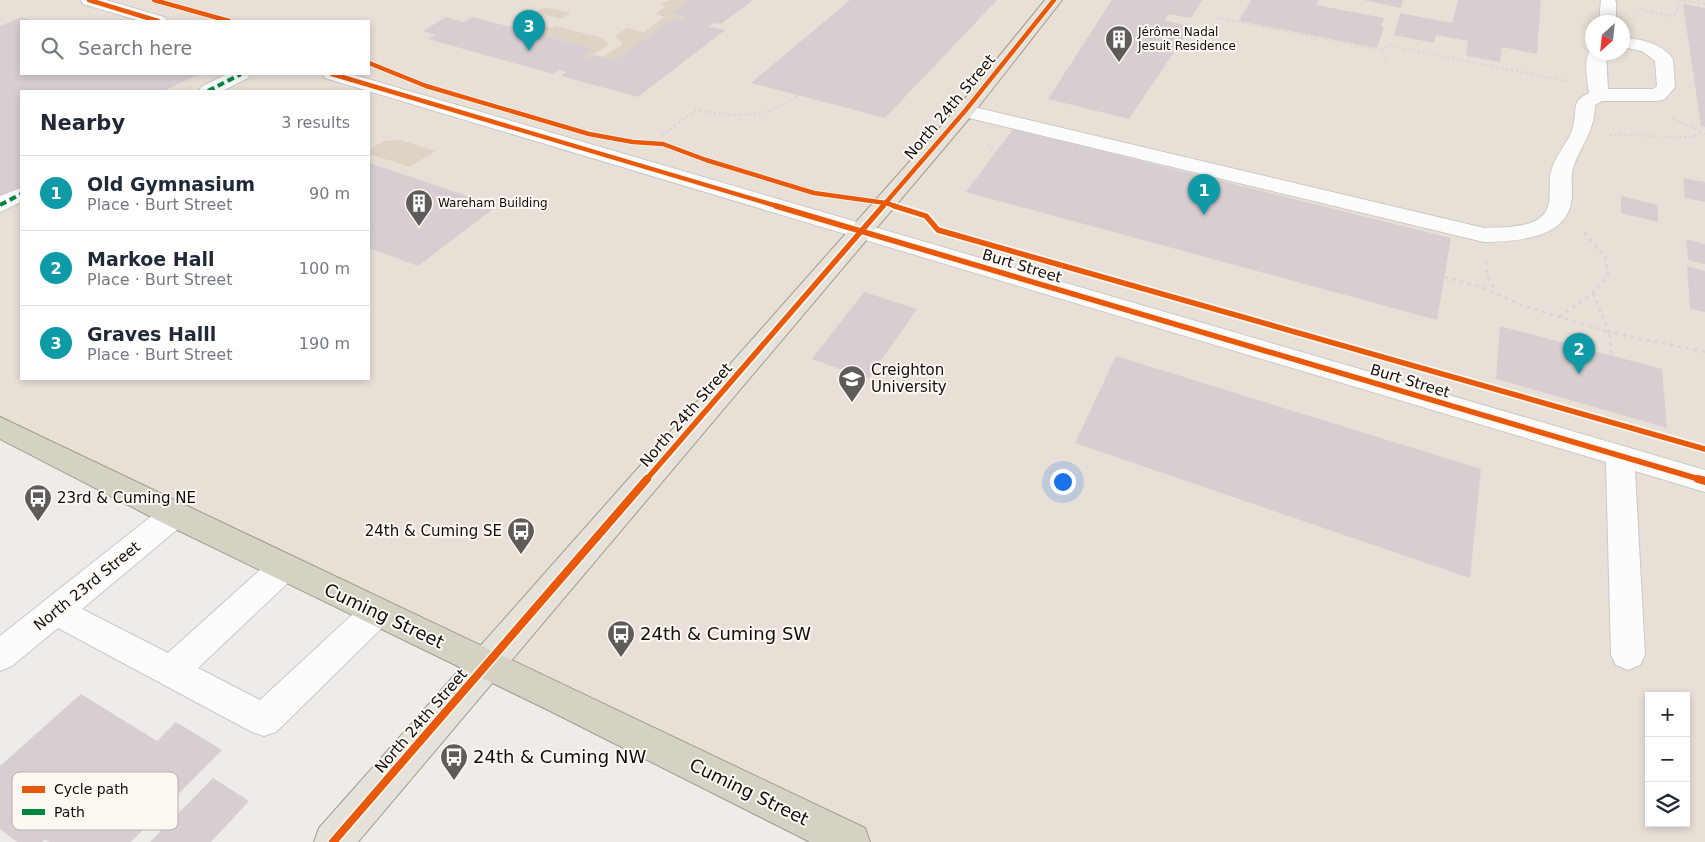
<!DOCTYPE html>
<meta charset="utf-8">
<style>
body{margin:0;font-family:"DejaVu Sans",sans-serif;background:#f2f2f3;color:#1f2937}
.controls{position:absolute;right:15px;bottom:15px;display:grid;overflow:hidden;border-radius:0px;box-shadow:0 2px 8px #0003}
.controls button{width:45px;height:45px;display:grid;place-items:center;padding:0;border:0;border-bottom:1px solid #e0e1e3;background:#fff;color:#1f2937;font:25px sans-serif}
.compass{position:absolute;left:1585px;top:15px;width:45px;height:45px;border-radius:50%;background:#fff;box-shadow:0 2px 8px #0003;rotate:207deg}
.you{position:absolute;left:1062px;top:481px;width:18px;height:18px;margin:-12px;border:4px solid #fff;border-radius:50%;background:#1a73e8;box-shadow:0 0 0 8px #1a73e833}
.badge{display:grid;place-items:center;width:32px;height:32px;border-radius:50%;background:#5e5b59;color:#fff;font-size:16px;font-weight:700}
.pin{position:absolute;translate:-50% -41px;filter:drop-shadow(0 1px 2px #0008)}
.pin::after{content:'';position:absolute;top:26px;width:18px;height:15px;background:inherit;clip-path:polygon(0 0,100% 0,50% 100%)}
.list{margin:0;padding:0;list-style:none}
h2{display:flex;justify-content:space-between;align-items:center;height:65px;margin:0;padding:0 20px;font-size:21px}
h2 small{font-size:16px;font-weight:400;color:#747a83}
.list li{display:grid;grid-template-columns:32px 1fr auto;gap:15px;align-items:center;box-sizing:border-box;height:75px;padding:0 20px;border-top:1px solid #e0e1e3}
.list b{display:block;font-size:19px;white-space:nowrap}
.list p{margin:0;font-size:16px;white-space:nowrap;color:#747a83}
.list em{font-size:16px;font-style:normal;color:#747a83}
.icon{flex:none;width:28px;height:28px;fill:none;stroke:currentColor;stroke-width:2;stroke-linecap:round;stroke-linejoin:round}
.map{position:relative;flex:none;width:1705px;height:842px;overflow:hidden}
.search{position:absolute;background:#fff;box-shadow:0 2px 8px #0003;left:20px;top:20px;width:350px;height:55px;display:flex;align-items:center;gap:12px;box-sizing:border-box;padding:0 18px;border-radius:0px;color:#747a83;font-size:19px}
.panel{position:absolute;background:#fff;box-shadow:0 2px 8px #0003;left:20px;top:90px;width:350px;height:290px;border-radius:0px}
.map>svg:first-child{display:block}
.built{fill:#e8e0d7;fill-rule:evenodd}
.green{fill:#dfd3c6}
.building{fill:#d7ced1}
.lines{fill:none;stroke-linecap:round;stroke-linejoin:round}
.minor-casing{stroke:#cbc9c6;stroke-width:2}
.major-casing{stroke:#a09b8c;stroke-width:2}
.highway-casing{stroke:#a09b8c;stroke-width:2}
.path-far1{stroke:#d8d7d5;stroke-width:2;stroke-dasharray:2.5 2.5;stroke-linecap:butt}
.path{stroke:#d8d7d5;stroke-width:3;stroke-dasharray:4 4;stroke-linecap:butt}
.minor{fill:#fcfcfc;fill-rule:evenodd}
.major{fill:#e6e2da;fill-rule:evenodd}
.highway{fill:#d5d2c4;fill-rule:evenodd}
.quiet{stroke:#00873e;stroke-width:4;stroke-dasharray:7 4;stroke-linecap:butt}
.cycleway-far2-casing{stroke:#fef8f3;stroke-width:6}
.cycleway-far1-casing{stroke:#fef8f3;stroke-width:9}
.cycleway-casing{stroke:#fef8f3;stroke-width:11}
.cycleway-far2{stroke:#e8590c;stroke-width:4.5}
.cycleway-far1{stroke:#e8590c;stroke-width:5.5}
.cycleway{stroke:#e8590c;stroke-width:8}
.labels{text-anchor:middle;stroke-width:4;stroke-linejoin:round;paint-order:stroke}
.far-poi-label{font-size:12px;fill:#100e0c;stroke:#fef8f3;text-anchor:start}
.street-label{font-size:15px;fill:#100e0c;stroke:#fef8f3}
.poi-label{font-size:15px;fill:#100e0c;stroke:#fef8f3;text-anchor:start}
.near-street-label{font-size:18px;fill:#100e0c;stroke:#fef8f3}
.near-poi-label{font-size:18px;fill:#100e0c;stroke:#fef8f3;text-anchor:start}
.key{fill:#fef8f3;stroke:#b7b2ae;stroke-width:1}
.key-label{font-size:14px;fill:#100e0c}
</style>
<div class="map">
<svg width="1705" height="842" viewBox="0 0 1705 842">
<rect width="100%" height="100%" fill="#eeebe8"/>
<!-- built -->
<path class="built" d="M0 0H1705V842H831L0 427ZM21 21H369V74H21ZM1592 22H1622V52H1592ZM21 91H369V379H21ZM1649 696H1686V823H1649Z"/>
<!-- green -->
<path class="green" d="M671 0H689L671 13 685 16 681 20 675 18 615 60 602 57 623 44 615 36 627 28 644 32 665 17 655 14 665 7 659 4Z
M543 7 571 13 562 19 545 15 533 23 551 28 555 26 602 38 609 45 587 58 580 56 592 48 511 26Z
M401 140 435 151 410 167 369 154V150L383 141Z"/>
<!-- building -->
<path class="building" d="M689 0H753L721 24 714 23 709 27 725 30 638 97 561 76 566 72 559 70 553 74 428 39 436 35 423 31 446 17 463 22 473 17 592 48 580 56 587 58 593 55 615 60 675 18 681 20 685 16 671 13Z
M850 0H997L885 118 751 83Z
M1112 0H1202L1191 18 1169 14 1165 20 1191 27 1129 119 1048 99Z
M1251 0H1318L1316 5 1384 18 1381 27H1384L1377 48 1239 21Z
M1363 0H1403L1401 8Z
M1458 0H1541L1537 54 1502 47 1500 62 1466 56 1468 41 1436 35 1434 43 1394 35 1400 13 1452 23Z
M1683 4 1705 8V127L1701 126Z
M22 17 33 21H21V74H199L164 91H21V187L0 198V26Z
M1013 129 1451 238 1437 320 966 192Z
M369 163 497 206 418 266 369 248Z
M1683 178 1705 182V202L1685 198Z
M1621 196 1658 205V222L1621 213Z
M1686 239 1705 244V264L1688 260Z
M1687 266 1705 271V312L1690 309Z
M864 292 917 309 868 379 812 359Z
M1500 326 1662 369 1667 428 1496 379Z
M1116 356 1481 469 1470 578 1075 443Z
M81 694 157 741 176 722 222 750 131 842H49L45 839 42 842H17L0 829V766Z
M213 778 249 801 211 842H150Z"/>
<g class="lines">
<!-- minor casing -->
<g class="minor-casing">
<path id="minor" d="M81 0H106L164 17 167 21H141L83 4Z
M1601 0H1615L1616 2V22H1599Z
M1622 37C1641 40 1661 42 1673 59L1675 87 1665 99 1658 101H1602L1595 105C1595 129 1583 143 1574 165 1569 177 1574 190 1571 203 1564 240 1514 241 1484 242L965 117 958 115 955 111 958 107 965 105 1484 228C1505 227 1545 230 1549 202 1551 190 1548 179 1552 168 1557 153 1569 142 1573 127 1578 109 1570 102 1589 93 1587 80 1583 59 1591 48H1592V52H1606L1608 89H1653L1657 86 1655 61 1642 51 1622 47Z
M227 74H250L248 78 222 91H199L201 87Z
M323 74H351L1705 470V492L1635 471 1645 655 1640 665 1628 670 1616 665 1611 655 1606 462 325 78Z
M21 188V202L0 212V196Z
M174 503 185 507 189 515 185 523 82 609 168 653 272 559 283 555 294 559 299 568 294 577 198 668 260 700 365 603 376 599 387 603 392 613 387 623 276 732 264 736 252 732 58 628 12 666 0 671V636L163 507Z"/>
</g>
<!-- major casing -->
<g class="major-casing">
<path id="major" d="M1045 0H1062L972 115 358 842H314L319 828 958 107Z"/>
</g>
<!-- highway casing -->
<g class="highway-casing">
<path id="highway" d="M0 417 865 828 870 842H810L548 710 163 523 0 439Z"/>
</g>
<!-- path-far1 -->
<path class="path-far1" d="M1636 8 1674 17 1680 0 1705 4
M1217 18 1383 50
M1386 62 1383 50 1387 45 1567 81
M1672 118 1705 134
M662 135 696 110C737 117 763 120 799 95
M1609 135 1691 137 1702 133
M987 145 995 153"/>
<!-- path -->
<path class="path" d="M1486 261 1487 275 1495 290
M1444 277 1479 286 1524 306 1609 332 1612 356
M1593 293 1609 332 1705 352
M1559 317 1593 293 1608 276 1605 257 1581 229"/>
<!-- minor -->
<use href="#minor" class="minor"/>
<!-- major -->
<use href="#major" class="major"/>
<!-- highway -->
<use href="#highway" class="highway"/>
<!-- quiet -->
<path class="quiet" d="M208 91 241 74
M0 205 21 194"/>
<!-- cycleway-far2 casing -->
<g class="cycleway-far2-casing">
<path id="cycleway-far2" d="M89 0 158 21
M154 0 229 21
M369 63 426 86 589 134 633 142 663 144 706 160 814 193 886 203 898 207
M332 74 780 207
M882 207 965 111 1054 0"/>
</g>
<!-- cycleway-far1 casing -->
<g class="cycleway-far1-casing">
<path id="cycleway-far1" d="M776 206 1702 480
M894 206 926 216 938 230 1705 449
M646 480 883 206"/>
</g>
<!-- cycleway casing -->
<g class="cycleway-casing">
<path id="cycleway" d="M1698 479 1705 481
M333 842 647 479"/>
</g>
<!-- cycleway-far2 -->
<use href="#cycleway-far2" class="cycleway-far2"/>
<!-- cycleway-far1 -->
<use href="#cycleway-far1" class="cycleway-far1"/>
<!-- cycleway -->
<use href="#cycleway" class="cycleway"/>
</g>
<!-- icons -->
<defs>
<g id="building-pin" transform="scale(1.4375)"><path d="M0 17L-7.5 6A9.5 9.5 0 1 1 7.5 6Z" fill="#5e5b59" stroke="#fef8f3"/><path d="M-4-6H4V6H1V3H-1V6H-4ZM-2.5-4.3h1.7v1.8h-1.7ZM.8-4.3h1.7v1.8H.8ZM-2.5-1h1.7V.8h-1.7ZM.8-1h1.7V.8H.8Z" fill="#fff"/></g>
<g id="university-pin" transform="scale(1.4375)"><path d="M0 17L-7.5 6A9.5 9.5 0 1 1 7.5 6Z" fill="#5e5b59" stroke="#fef8f3"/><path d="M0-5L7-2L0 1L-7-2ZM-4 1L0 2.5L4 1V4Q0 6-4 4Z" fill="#fff"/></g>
<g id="bus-pin" transform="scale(1.4375)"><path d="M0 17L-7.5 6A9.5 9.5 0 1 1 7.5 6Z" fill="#5e5b59" stroke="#fef8f3"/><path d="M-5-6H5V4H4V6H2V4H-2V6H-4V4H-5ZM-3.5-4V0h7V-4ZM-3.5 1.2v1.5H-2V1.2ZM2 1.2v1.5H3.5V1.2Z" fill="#fff"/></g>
</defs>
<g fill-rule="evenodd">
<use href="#building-pin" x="1119" y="39"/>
<use href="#building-pin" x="419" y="203"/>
<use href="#university-pin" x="852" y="379"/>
<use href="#bus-pin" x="38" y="498"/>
<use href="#bus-pin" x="521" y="531"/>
<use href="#bus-pin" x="621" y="634"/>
<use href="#bus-pin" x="454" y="757"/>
</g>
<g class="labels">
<!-- far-poi labels -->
<g class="far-poi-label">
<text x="1138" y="36">Jérôme Nadal<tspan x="1138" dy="14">Jesuit Residence</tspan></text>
<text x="438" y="207">Wareham Building</text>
</g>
<!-- street labels -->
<g class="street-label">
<text transform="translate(950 107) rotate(-50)" y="5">North 24th Street</text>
<text transform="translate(1022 266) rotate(17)" y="5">Burt Street</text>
<text transform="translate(1410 381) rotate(17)" y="5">Burt Street</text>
<text transform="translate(686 415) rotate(-49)" y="5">North 24th Street</text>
<text transform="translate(87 586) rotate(-39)" y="5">North 23rd Street</text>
<text transform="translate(421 721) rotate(-49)" y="5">North 24th Street</text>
</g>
<!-- poi labels -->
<g class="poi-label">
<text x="871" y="375">Creighton<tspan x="871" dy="17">University</tspan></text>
<text x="57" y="503">23rd &amp; Cuming NE</text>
<text x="502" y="536" text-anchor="end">24th &amp; Cuming SE</text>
</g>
<!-- near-street labels -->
<g class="near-street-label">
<text transform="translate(384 616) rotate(25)" y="6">Cuming Street</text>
<text transform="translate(749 792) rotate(26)" y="6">Cuming Street</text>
</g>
<!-- near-poi labels -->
<g class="near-poi-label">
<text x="640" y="640">24th &amp; Cuming SW</text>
<text x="473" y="763">24th &amp; Cuming NW</text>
</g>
</g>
<!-- legend -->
<rect x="12" y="772" width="166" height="58" rx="8" class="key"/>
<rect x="22" y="786" width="23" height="7" fill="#e8590c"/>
<rect x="22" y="809" width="23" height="6" fill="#00873e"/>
<g class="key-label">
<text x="54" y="794">Cycle path</text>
<text x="54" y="817">Path</text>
</g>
</svg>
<div class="controls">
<button>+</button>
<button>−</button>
<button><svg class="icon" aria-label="layers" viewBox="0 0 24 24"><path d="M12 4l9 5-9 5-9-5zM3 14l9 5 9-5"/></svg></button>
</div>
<svg class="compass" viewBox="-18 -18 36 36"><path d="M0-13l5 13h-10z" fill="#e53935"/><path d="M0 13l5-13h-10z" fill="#747a83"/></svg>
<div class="you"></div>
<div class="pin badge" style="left:1204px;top:215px;background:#0f9aa8">1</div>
<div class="pin badge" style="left:1579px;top:374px;background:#0f9aa8">2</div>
<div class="pin badge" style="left:529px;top:51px;background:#0f9aa8">3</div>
<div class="search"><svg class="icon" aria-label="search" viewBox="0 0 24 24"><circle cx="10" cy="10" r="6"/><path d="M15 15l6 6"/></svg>Search here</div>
<section class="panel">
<h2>Nearby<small>3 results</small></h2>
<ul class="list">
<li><span class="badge" style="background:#0f9aa8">1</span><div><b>Old Gymnasium</b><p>Place · Burt Street</p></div><em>90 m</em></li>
<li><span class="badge" style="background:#0f9aa8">2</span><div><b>Markoe Hall</b><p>Place · Burt Street</p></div><em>100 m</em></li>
<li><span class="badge" style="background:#0f9aa8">3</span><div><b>Graves Halll</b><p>Place · Burt Street</p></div><em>190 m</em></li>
</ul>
</section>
</div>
